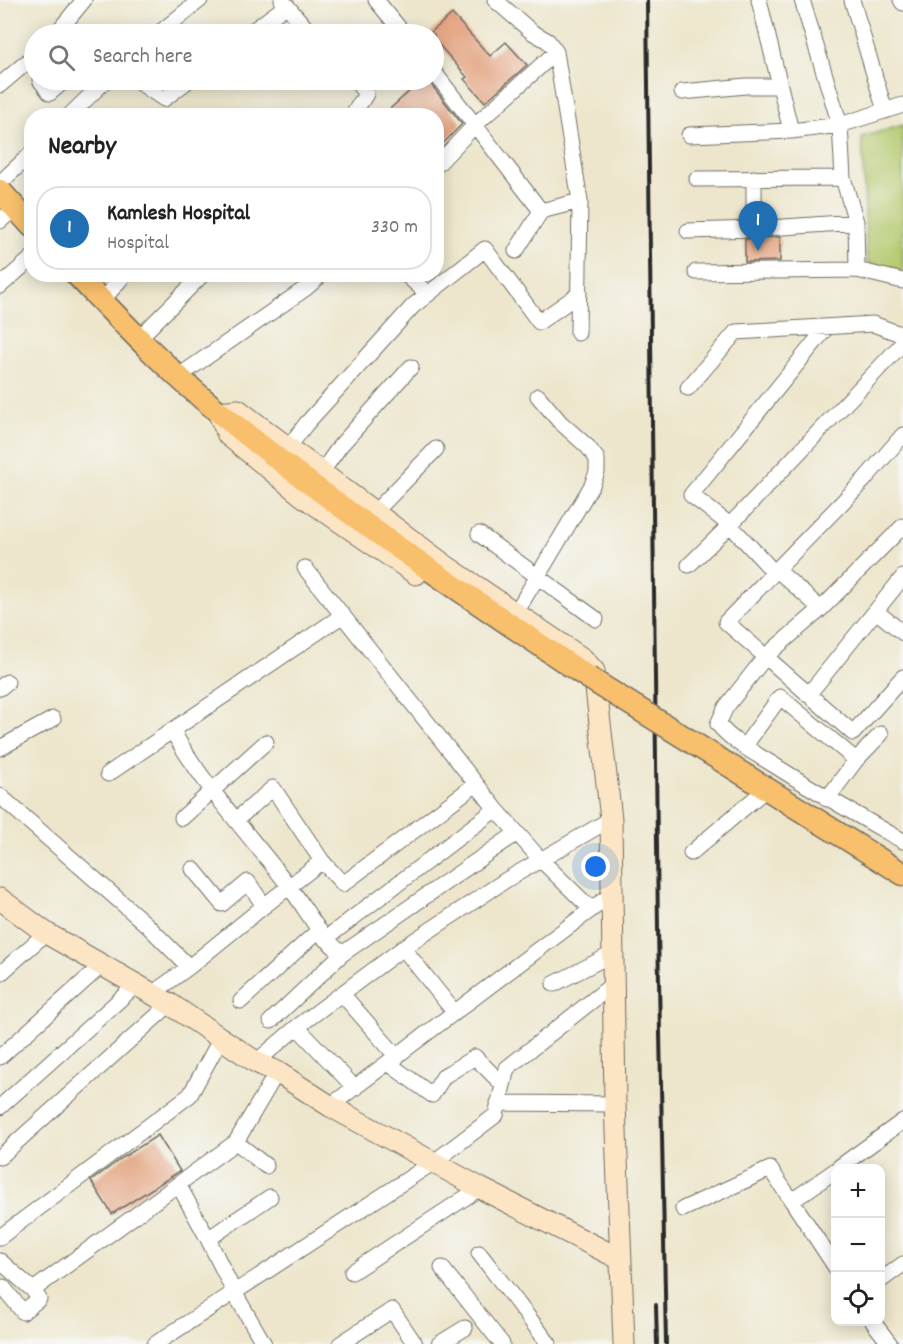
<!DOCTYPE html>
<meta charset="utf-8">
<style>
body{margin:0;font-family:Dekko,sans-serif;background:#f2f2f2;color:#222}
.controls{position:absolute;right:18px;bottom:18px;display:grid;overflow:hidden;border-radius:12px;box-shadow:0 3px 15px #0003}
.controls button{width:54px;height:54px;display:grid;place-items:center;padding:0;border:0;border-bottom:2px solid #e0e0e0;background:#fff;color:#222;font:30px sans-serif}
.you{position:absolute;left:596px;top:867px;width:21px;height:21px;margin:-15px;border:4px solid #fff;border-radius:50%;background:#1a73e8;box-shadow:0 0 0 9px #1a73e833}
.badge{display:grid;place-items:center;width:39px;height:39px;border-radius:50%;background:#1f6fb2;color:#fff;font-size:20px;font-weight:700}
.pin{position:absolute;translate:-50% -50px;filter:drop-shadow(0 2px 3px #0008)}
.pin::after{content:'';position:absolute;top:32px;width:21px;height:18px;background:inherit;clip-path:polygon(0 0,100% 0,50% 100%)}
.list{margin:0;padding:0;list-style:none}
h2{display:flex;justify-content:space-between;align-items:center;height:78px;margin:0;padding:0 24px;font-size:26px}
h2 small{font-size:20px;font-weight:400;color:#767676}
.list li{display:grid;grid-template-columns:39px 1fr auto;gap:18px;align-items:center;box-sizing:border-box;height:84px;margin:0 12px 12px;padding:0 12px;border:2px solid #e0e0e0;border-radius:24px}
.list b{display:block;font-size:22px;white-space:nowrap}
.list p{margin:0;font-size:20px;white-space:nowrap;color:#767676}
.list em{font-size:20px;font-style:normal;color:#767676}
.icon{flex:none;width:33px;height:33px;fill:none;stroke:currentColor;stroke-width:2;stroke-linecap:round;stroke-linejoin:round}
.map{position:relative;flex:none;width:903px;height:1344px;overflow:hidden}
.search{position:absolute;background:#fff;box-shadow:0 3px 15px #0003;left:24px;top:24px;width:420px;height:66px;display:flex;align-items:center;gap:15px;box-sizing:border-box;padding:0 21px;border-radius:33px;color:#767676;font-size:22px}
.panel{position:absolute;background:#fff;box-shadow:0 3px 15px #0003;left:24px;top:108px;width:420px;height:174px;border-radius:24px}
.map>svg:first-child{display:block}
.green{fill:#b3c96d;stroke:#6f7a4c;stroke-width:1.5}
.building{fill:#e39e79}
.lines{fill:none;stroke-linecap:round;stroke-linejoin:round}
.street-casing{stroke:#6f6c63;stroke-width:17}
.secondary-casing{stroke:#6f6c63;stroke-width:23}
.primary-casing{stroke:#6f6c63;stroke-width:25}
.street{stroke:#fff;stroke-width:15}
.secondary{stroke:#fce5c4;stroke-width:21}
.primary{stroke:#f8bf6c;stroke-width:22}
.rail{stroke:#2b2b2b;stroke-width:4}
.primary-bridge-casing{stroke:#6f6c63;stroke-width:25;stroke-linecap:butt}
.primary-bridge{stroke:#f8bf6c;stroke-width:22}
</style>
<div class="map">
<svg width="903" height="1344" viewBox="0 0 903 1344">
<rect width="100%" height="100%" fill="#f6f6f2"/>
<filter id="ink" filterUnits="userSpaceOnUse"><feTurbulence type="fractalNoise" baseFrequency=".0167" numOctaves="2"/><feDisplacementMap in="SourceGraphic" scale="12" xChannelSelector="R" yChannelSelector="G"/><feConvolveMatrix kernelMatrix="1 2 1 2 8 2 1 2 1" color-interpolation-filters="sRGB"/></filter>
<filter id="wash" filterUnits="userSpaceOnUse"><feTurbulence type="fractalNoise" baseFrequency=".008" numOctaves="4" result="noise"/><feDisplacementMap in="SourceGraphic" scale="24" xChannelSelector="R" yChannelSelector="G"/><feGaussianBlur stdDeviation="1.35" result="paint"/><feColorMatrix in="noise" values="0 0 0 0 0 0 0 0 0 0 0 0 0 0 0 0 0 1.4 0 .05"/><feComposite in="paint" operator="in"/></filter>
<g filter="url(#wash)">
<rect width="100%" height="100%" fill="#ede6cc"/>
<!-- green -->
<path class="green" d="M903 125V272L867 262 862 137Z"/>
<g id="blocks">
<!-- building -->
<path class="building" d="M452 14 490 56 506 42 527 65 485 102 464 79 467 77 434 39V34H429Z
M422 80H427L430 83 462 124 436 151V116H382Z
M780 237V261L745 262V239Z
M158 1135 180 1171 112 1214 91 1181 122 1158Z"/>
</g>
</g>
<g filter="url(#ink)">
<use href="#blocks" fill-opacity="0" stroke="#6f6c63" stroke-width="1.5"/>
<g class="lines">
<!-- street casing -->
<g class="street-casing">
<path id="street" d="M282 0 311 34
M376 0 404 34
M495 0 532 32 548 41 556 52 580 201 578 333
M759 0 791 131
M852 0 885 111
M901 0 903 3
M56 34 84 0
M158 34 200 0
M248 34 286 6
M434 72 541 211
M40 80 50 93 65 80
M136 80 164 99 189 80
M0 85 34 56
M682 92 746 86H779
M903 105 840 125 843 178 856 222 857 270 903 281
M69 116 106 80
M352 116 366 94 355 80
M689 135 791 131 840 125 802 0
M436 166 475 125 556 52
M697 179 843 178
M0 183 32 153
M0 221 15 208
M754 229V178
M688 231 754 229 856 222
M516 251 541 211 580 201
M696 272 857 270
M405 274 428 294
M0 286 32 258
M102 301 125 274
M139 338 203 274
M179 376 306 288 322 274
M688 388 736 332 873 324 903 335
M903 435 864 480 726 622 853 733 903 677
M288 448 306 424 413 306 485 249 539 322 579 294
M321 473 340 446 411 367
M374 513 436 449
M903 526 821 609 766 656 726 707 718 724C732 742 755 753 774 765 816 792 859 816 903 841
M479 534 596 619
M689 565 730 525 903 343
M305 568 496 809 540 859 591 909
M821 609 776 569H771L730 525 691 495 827 327
M877 612 903 633
M515 614 592 485 597 472V459L588 447 560 422 538 396
M0 688 7 682
M808 695 903 577
M172 730C204 787 249 834 288 885 308 911 316 932 342 954
M744 747 780 697 856 760
M0 748 53 719
M108 774 343 615
M0 796 147 925 189 967
M827 799 856 760 881 734
M182 818 266 742
M691 853 766 789
M322 861 343 884 476 784
M193 869 222 904 248 882 264 906
M325 939 496 809
M403 948 455 1013
M0 974 46 933
M554 984 612 954
M152 994 189 967 264 906 322 861 273 788 236 820
M343 995 397 1057
M241 1001 318 931
M271 1021 342 954 517 833
M297 1027 355 1088
M0 1057 102 965
M256 1062 297 1027 403 948 506 880 611 819
M388 1063 432 1095 444 1076 475 1057 503 1085
M498 1103 615 1104
M330 1106 612 894
M0 1107 136 985
M236 1142 266 1166
M0 1157 170 1004
M838 1168 903 1121
M178 1184 208 1239
M792 1201 836 1268
M683 1209 770 1169 792 1201 836 1170
M0 1237 190 1095 221 1038
M479 1253 549 1344
M0 1261 33 1290
M442 1268 502 1344
M352 1272 480 1188
M880 1281 903 1264
M0 1290 3 1287 23 1312 39 1299 33 1290 236 1142 277 1072
M873 1322 890 1344
M155 1344 434 1162 496 1115 507 1068 612 985
M264 1344 234 1292 208 1239 270 1197
M340 1344 392 1310 415 1344
M439 1344 465 1328"/>
</g>
<!-- secondary casing -->
<g class="secondary-casing">
<path id="secondary" d="M416 574 303 496 228 435 218 412 238 410 443 564 583 659 594 671 611 819 615 1104 624 1344
M0 899 46 933 170 1004 256 1062 277 1072 330 1106 480 1188 620 1259"/>
</g>
<!-- primary casing -->
<g class="primary-casing">
<path id="primary" d="M0 191 32 226
M76 274C122 322 169 372 220 413 337 509 463 593 589 678
M727 764 903 874"/>
</g>
<!-- street -->
<use href="#street" class="street"/>
<!-- secondary -->
<use href="#secondary" class="secondary"/>
<!-- primary -->
<use href="#primary" class="primary"/>
<!-- rail -->
<path class="rail" d="M647 0 658 929 666 1344
M656 1305 657 1344"/>
<!-- primary-bridge casing -->
<g class="primary-bridge-casing">
<path id="primary-bridge" d="M589 678 727 764"/>
</g>
<!-- primary-bridge -->
<use href="#primary-bridge" class="primary-bridge"/>
</g>
</g>
</svg>
<div class="controls">
<button>+</button>
<button>−</button>
<button><svg class="icon" aria-label="locate" viewBox="0 0 24 24"><circle cx="12" cy="12" r="6"/><path d="M12 2v4M12 18v4M2 12h4M18 12h4"/></svg></button>
</div>
<div class="you"></div>
<div class="pin badge" style="left:758px;top:251px">1</div>
<div class="search"><svg class="icon" aria-label="search" viewBox="0 0 24 24"><circle cx="10" cy="10" r="6"/><path d="M15 15l6 6"/></svg>Search here</div>
<section class="panel">
<h2>Nearby<small></small></h2>
<ul class="list">
<li><span class="badge">1</span><div><b>Kamlesh Hospital</b><p>Hospital</p></div><em>330 m</em></li>
</ul>
</section>
</div>
